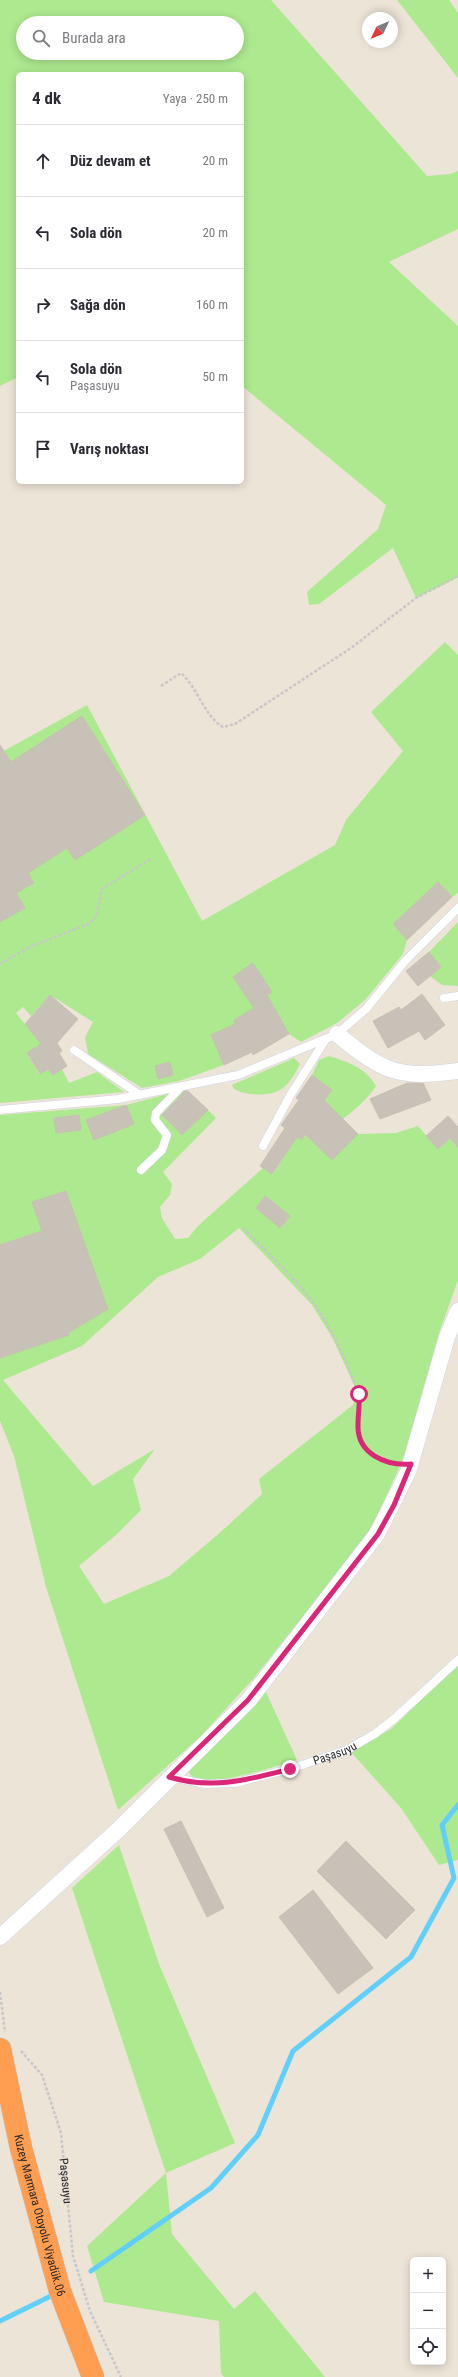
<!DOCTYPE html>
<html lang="tr">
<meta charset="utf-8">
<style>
body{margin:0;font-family:"Roboto Condensed",sans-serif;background:#f7f7f7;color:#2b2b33}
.controls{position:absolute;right:12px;bottom:12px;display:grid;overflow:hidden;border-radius:6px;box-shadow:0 2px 10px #0003}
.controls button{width:36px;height:36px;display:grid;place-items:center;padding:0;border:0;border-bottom:1px solid #e1e1e2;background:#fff;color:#2b2b33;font:20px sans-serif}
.compass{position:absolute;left:362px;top:12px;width:36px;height:36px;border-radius:50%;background:#fff;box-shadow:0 2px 10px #0003;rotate:226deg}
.stop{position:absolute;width:12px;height:12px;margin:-9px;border:3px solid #db2777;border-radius:50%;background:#fff}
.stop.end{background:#db2777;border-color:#fff;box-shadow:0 1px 4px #0008}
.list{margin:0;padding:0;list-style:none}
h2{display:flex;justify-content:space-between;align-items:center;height:52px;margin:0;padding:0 16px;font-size:17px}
h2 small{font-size:13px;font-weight:400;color:#7c7c81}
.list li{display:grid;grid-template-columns:26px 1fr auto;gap:12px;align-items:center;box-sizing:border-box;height:72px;padding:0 16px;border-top:1px solid #e1e1e2}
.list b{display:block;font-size:15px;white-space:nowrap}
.list p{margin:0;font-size:13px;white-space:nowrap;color:#7c7c81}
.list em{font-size:13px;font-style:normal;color:#7c7c81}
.icon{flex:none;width:22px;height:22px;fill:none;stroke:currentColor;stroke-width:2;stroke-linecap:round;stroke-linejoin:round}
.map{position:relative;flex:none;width:458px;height:2377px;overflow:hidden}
.search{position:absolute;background:#fff;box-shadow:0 2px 10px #0003;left:16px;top:16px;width:228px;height:44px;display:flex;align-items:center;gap:10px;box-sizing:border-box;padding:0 14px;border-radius:22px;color:#7c7c81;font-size:15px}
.panel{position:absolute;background:#fff;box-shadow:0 2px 10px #0003;left:16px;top:72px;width:228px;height:412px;border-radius:6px}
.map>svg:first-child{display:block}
.green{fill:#ade98f;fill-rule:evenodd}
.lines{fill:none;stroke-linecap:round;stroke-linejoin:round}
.stream{stroke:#60d0fa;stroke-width:5}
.building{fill:#c8c1b8;stroke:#c8c0b2}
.service-casing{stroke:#ced2e3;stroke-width:9}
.minor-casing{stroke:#ced2e3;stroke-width:17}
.motorway-casing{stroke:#c7c7c7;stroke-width:23}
.path{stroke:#c7c7c7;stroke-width:2.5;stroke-dasharray:3 2;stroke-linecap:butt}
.service{stroke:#fff;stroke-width:8}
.minor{stroke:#fff;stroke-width:16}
.motorway{stroke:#ff9d51;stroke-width:22}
.route{stroke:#db2777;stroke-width:5}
.labels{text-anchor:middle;stroke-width:3;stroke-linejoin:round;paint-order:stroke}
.street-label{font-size:12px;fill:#282828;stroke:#fff}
</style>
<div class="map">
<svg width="458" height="2377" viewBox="0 0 458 2377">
<rect width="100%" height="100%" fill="#ede4d8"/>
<!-- green -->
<path class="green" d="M0 0H271L427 176 450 174 458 171V229L389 262 458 326V576L455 579 416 598 393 548 319 604 309 605 307 592 378 529 386 505 242 386V74H18V377L0 386ZM23 23H237V53H23Z
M397 0H449L458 13V78Z
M445 642 458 655V893L452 897 438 882 393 924 407 940 403 954 365 1000 337 1023 301 1042 289 1034 269 1000 234 1020 238 1028 225 1036 223 1030 211 1035 224 1065 179 1081 142 1088 88 1054 85 1037 93 1022 50 995 31 1016 23 1007 16 1013 37 1039 48 1040 27 1054 39 1074 48 1069 53 1075 62 1069 69 1083 97 1072 124 1092 0 1103V753L87 705 202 921 335 845 346 820 403 751 371 712Z
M458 922V986L442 985 430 976 441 967 429 952Z
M329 1056C347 1061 367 1069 376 1086 361 1109 334 1125 312 1140L332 1160 358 1134 396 1133 418 1126 438 1149 458 1131V1280L439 1333 404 1457 377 1517 364 1539 254 1678 200 1737 118 1810 46 1587 14 1456 0 1421V1115L126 1105 187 1089 162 1114 182 1135 208 1110 216 1118 163 1172 172 1184 170 1195 160 1207 162 1218 175 1239 188 1238 199 1225 263 1168 273 1174 292 1144 280 1136 285 1128 302 1140 318 1117 300 1105 332 1090 312 1075 319 1060ZM265 1196 290 1216 280 1228 256 1208ZM239 1228 312 1305 333 1339 355 1387 353 1405 259 1479 262 1494 223 1530 169 1576 104 1604 79 1566 116 1535 141 1510 133 1479 155 1449 93 1486 3 1380 82 1346 158 1277 200 1259Z
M294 1058 300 1064C296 1072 290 1083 283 1088 272 1097 246 1096 234 1089L232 1085Z
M458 1665V1860L439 1865 401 1808 351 1752 391 1729Z
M265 1690 297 1760C275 1766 214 1788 194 1778 192 1777 190 1774 188 1771L191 1767 245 1716Z
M119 1845 159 1964 235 2143 166 2173 172 2234 234 2309 255 2291 325 2377H224L221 2373 219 2321 104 2302 87 2246 166 2173 72 1888Z"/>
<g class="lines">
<!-- stream -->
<path class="stream" d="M91 2271 211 2188 258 2135 293 2051 411 1957 454 1878 442 1825 458 1805
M0 2321 55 2294"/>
</g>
<!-- building -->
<path class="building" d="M82 716 145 815 75 860 67 848 28 873 34 883 16 893 25 908 0 922V745L11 762Z
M438 882 452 897 407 940 393 924Z
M429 952 441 967 418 986 406 971Z
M253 963 272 992 267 995 289 1034 253 1055 252 1052 224 1065 211 1035 235 1024 234 1020 254 1008 233 977Z
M422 994 445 1025 425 1040 419 1031 388 1048 373 1021 399 1007 401 1010Z
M50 995 78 1019 57 1043 62 1051 59 1053 67 1066 53 1075 48 1069 40 1074 27 1053 41 1044 25 1024Z
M170 1062 173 1075 158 1079 155 1066Z
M312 1075 332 1090 324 1100 358 1134 332 1160 305 1134 302 1140 297 1137 272 1174 260 1166 285 1128 281 1125 299 1100 296 1098Z
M407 1083H423L431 1100 380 1119 370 1099Z
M185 1091H188L208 1110 182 1135 162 1115Z
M126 1105 134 1124 94 1140 86 1120Z
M79 1115 81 1130 56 1133 54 1118Z
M448 1116 458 1127V1147L450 1138 438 1149 426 1136Z
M66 1191 108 1309 68 1333 69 1335 0 1358V1245L42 1231 32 1202Z
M265 1196 290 1216 280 1228 256 1208Z
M181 1821 224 1908 207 1917 164 1829Z
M346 1841 415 1910 386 1939 317 1871Z
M313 1890 373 1968 338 1994 279 1917Z"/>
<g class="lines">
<!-- service casing -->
<g class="service-casing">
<g id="service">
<path d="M444 998 458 996"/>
<path d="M74 1050 140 1095"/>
<path d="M0 1110 118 1099 238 1075 337 1034 366 1009 406 960 458 908"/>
<path d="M263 1146 291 1094 326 1039"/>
<path d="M141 1170 162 1150 167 1135 155 1120 156 1113 181 1087"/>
<path id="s2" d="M171 1777 205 1784 235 1783 290 1769 347 1750 376 1733 394 1719 458 1660"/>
</g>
</g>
<!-- minor casing -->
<g class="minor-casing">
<path id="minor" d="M337 1034C383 1072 397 1079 458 1071
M0 1937 118 1830 249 1700 377 1534 408 1472 447 1337 458 1311"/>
</g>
<!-- motorway casing -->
<g class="motorway-casing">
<g id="motorway">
<path id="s3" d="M0 2049 21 2148 60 2291 93 2377"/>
</g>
</g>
<!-- path -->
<g class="path">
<path d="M161 686 181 673C198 688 204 716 223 727L235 724 351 648 416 598 458 576"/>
<path d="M0 964 30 947 88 924 96 917 102 889 152 858"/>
<path d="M243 1228C266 1252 294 1276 314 1304 332 1329 345 1358 356 1387 361 1401 357 1412 357 1426 359 1445 375 1462 394 1464"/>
<path d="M0 1992 5 2032"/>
<path id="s1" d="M21 2051 42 2075 61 2133 73 2256 90 2311 121 2377"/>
</g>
<!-- service -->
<use href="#service" class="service"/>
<!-- minor -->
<use href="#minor" class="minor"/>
<!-- motorway -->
<use href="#motorway" class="motorway"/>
</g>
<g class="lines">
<!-- route -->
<path class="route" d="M290 1769C247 1780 213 1790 169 1777L248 1700 378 1534 394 1505 411 1464C386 1466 357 1454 358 1425 358 1414 360 1404 359 1394"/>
</g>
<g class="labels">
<!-- street labels -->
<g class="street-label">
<text dy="4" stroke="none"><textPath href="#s2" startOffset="169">Paşasuyu</textPath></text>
<text dy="4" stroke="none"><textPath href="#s1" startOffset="141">Paşasuyu</textPath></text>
<text dy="4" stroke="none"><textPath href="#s3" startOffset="171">Kuzey Marmara Otoyolu Viyadük.06</textPath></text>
</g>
</g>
</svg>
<div class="controls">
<button>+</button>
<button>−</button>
<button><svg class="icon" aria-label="locate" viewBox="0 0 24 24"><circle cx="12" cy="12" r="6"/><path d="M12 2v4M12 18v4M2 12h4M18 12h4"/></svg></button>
</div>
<svg class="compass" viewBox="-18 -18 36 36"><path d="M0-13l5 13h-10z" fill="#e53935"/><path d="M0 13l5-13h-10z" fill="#7c7c81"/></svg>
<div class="stop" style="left:359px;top:1394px"></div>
<div class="stop end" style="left:290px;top:1769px"></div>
<div class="search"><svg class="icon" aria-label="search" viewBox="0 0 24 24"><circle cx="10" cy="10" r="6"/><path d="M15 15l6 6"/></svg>Burada ara</div>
<section class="panel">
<h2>4 dk<small>Yaya · 250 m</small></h2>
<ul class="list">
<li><svg class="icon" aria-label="ahead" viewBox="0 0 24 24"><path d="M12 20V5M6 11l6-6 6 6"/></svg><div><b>Düz devam et</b></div><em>20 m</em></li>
<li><svg class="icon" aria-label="left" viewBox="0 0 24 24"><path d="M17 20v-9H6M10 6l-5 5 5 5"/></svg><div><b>Sola dön</b></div><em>20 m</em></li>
<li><svg class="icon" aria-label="right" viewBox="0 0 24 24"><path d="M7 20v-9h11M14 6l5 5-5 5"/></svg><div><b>Sağa dön</b></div><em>160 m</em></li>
<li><svg class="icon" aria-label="left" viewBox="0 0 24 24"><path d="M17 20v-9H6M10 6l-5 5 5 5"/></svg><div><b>Sola dön</b><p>Paşasuyu</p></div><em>50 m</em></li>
<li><svg class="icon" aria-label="arrive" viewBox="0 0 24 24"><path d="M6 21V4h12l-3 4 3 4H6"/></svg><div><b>Varış noktası</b></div></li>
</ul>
</section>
</div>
